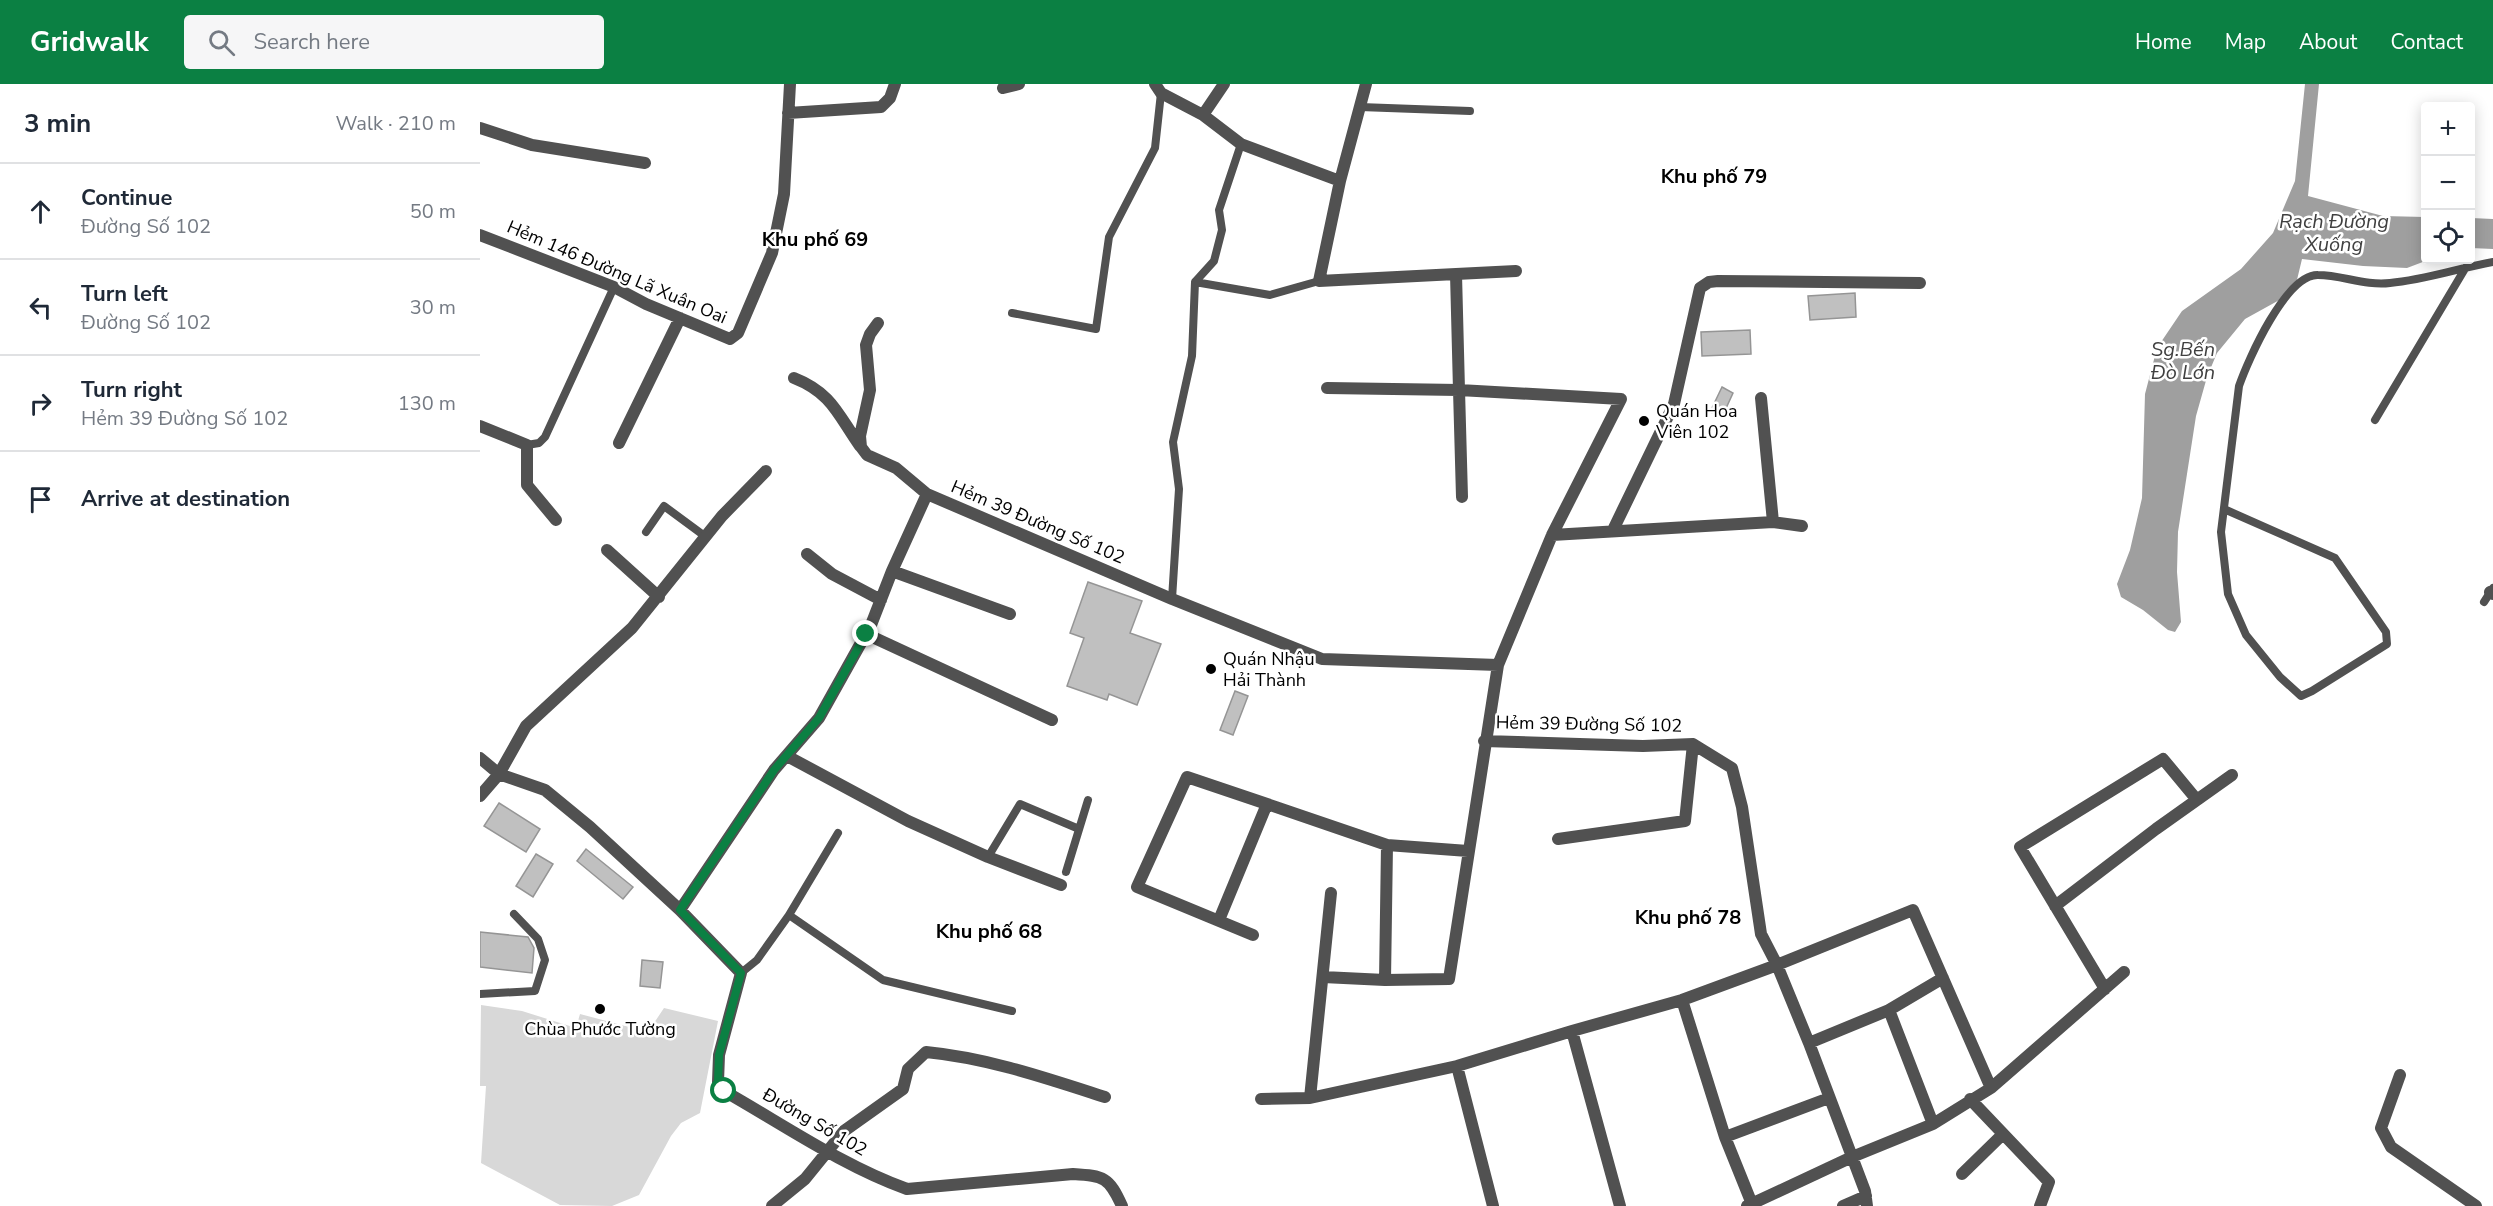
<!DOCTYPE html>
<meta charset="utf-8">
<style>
body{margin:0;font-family:"Nunito Sans",sans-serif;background:#f6f6f7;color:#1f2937}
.controls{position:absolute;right:18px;top:18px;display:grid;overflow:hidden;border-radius:6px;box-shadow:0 3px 15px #0003}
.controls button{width:54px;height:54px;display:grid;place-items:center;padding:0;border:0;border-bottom:2px solid #e0e1e3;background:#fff;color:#1f2937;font:30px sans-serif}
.stop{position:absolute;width:18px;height:18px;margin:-14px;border:4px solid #0b8043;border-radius:50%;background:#fff}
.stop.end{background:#0b8043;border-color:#fff;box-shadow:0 2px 6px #0008}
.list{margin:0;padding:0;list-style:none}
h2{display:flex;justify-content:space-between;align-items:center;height:78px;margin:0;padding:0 24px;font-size:26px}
h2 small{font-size:20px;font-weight:400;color:#747a83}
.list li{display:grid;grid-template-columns:39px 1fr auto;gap:18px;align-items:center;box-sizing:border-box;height:96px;padding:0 24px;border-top:2px solid #e0e1e3}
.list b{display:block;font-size:22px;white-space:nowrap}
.list p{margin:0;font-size:20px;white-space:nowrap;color:#747a83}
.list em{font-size:20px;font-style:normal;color:#747a83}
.icon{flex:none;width:33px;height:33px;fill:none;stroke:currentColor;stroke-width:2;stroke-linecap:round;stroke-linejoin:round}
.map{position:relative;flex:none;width:2013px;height:1122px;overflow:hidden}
header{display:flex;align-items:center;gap:36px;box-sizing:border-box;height:84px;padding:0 30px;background:#0b8043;color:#fff}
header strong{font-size:28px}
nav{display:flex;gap:33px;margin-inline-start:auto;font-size:21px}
.search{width:420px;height:54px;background:#f6f6f7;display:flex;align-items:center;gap:15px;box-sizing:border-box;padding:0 21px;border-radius:6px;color:#747a83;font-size:22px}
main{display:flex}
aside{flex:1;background:#fff}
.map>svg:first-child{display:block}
.green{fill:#d8d8d8}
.water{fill:#9f9f9f}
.building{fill:#c0c0c0;stroke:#959595;stroke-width:1.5}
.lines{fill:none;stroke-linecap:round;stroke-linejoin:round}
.lane{stroke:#515151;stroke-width:8}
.street{stroke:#515151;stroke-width:12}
.route{stroke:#0b8043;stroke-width:8}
.poi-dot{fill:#000;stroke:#fff;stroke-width:2}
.labels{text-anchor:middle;stroke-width:5;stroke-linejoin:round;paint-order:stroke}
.street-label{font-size:18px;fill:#000;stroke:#fff}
.poi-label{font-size:18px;fill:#000;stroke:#fff;text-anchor:start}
.neighbourhood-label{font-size:20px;font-weight:bold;fill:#000;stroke:#fff}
.water-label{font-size:20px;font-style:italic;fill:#404040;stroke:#fff}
</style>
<header>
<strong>Gridwalk</strong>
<div class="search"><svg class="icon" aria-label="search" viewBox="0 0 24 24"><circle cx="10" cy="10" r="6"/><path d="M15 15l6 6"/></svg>Search here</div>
<nav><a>Home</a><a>Map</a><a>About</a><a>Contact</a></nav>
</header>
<main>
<aside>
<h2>3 min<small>Walk · 210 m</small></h2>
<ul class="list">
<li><svg class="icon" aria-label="ahead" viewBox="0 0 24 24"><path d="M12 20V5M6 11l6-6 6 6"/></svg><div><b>Continue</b><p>Đường Số 102</p></div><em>50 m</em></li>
<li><svg class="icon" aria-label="left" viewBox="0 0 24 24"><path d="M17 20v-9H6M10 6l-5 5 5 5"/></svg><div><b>Turn left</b><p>Đường Số 102</p></div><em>30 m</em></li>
<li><svg class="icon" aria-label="right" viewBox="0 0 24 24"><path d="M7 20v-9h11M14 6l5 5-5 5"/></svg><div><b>Turn right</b><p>Hẻm 39 Đường Số 102</p></div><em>130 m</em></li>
<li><svg class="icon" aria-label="arrive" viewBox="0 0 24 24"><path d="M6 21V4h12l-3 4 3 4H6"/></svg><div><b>Arrive at destination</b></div></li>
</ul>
</aside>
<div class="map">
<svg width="2013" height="1122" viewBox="0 0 2013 1122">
<rect width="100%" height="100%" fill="#fff"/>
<!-- green -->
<path class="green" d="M1 921 42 927 96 944 100 930 168 948 184 924 238 937 220 1029 201 1039 191 1052 159 1111 132 1122 80 1121 1 1079 6 1002H0Z"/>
<!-- water -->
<path class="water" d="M1825 0H1839L1828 112 1903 132 1945 133 1946 176H1948L1927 184 1883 182 1822 175 1816 200 1803 214 1765 235 1737 269 1727 293 1716 332 1698 448 1697 488 1701 538 1695 548 1688 546 1663 526 1641 513 1637 500 1650 466 1662 414 1665 310 1677 264 1702 227 1761 185 1793 149 1815 97Z
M1991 134 2013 135V165L1991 164Z"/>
<!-- building -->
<path class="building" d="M1375 209 1376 233 1330 236 1328 212Z
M1270 246 1271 270 1222 272 1221 248Z
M1242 303 1253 309 1242 333 1230 328Z
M608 498 662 517 650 549 681 560 657 621 629 610 627 616 587 602 604 554 590 549Z
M755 607 768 612 753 651 740 646Z
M19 719 60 745 46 768 4 742Z
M106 765 153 803 143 815 97 777Z
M56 770 73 780 53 813 36 802Z
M0 848 48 853 54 864 52 889 0 883Z
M162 876 183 878 180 904 160 902Z"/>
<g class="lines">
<!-- lane -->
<path class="lane" d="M880 23 990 27
M715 198 790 211 839 197
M532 229 616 245 629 153 675 64 681 9
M1895 336 1986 183
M47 361 59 359 65 353 134 203
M1744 425 1855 474 1906 548 1907 560 1832 607 1821 612 1800 593 1766 551 1748 510 1741 448 1759 302C1768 276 1806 190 1838 191 1862 191 1885 202 1910 199 1945 196 1979 184 2013 178
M166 448 184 422 226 453
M692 515 699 405 693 358 712 272 715 198 734 177 742 146 739 126 761 60
M2004 518 2013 504
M508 773 540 720 599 745
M586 788 608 716
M309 831 358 749
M261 889 277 876 309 831 403 896 532 927
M0 910 55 907 65 876 58 855 34 830"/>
<!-- street -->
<path class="street" d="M675 0 681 9 723 31 761 60 860 97 839 197 976 190 979 306 1141 315 1072 451 1018 581 969 895 905 896
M523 4 539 0
M308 29 401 23 410 14 415 0
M723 31 744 0
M0 44 52 61 165 79
M860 97 886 0
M0 151 134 203 166 220 250 255 258 249 292 169 304 110 310 0
M976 190 1036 187
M398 239 390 250 386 261 390 306 380 352 381 363 387 371 416 384 447 410
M314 294C352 309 358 331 380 362
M847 304 979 306 982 413
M1281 314 1293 438
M0 342 47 361V401L76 436
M139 359 200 234
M1133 446 1194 320 1220 204 1229 198 1238 197 1440 199
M1072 451 1293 438 1322 442
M127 466 179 513
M327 470 352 490 401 516
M412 487 530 530
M2010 508 2013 510
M386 550 572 636
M1004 657 1163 662 1213 660 1205 737 1078 755
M1213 660 1252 684 1262 723 1281 850 1297 881 1329 959 1385 1107 1387 1122
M307 672 428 737 508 773 581 801
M0 674 19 690 46 642 152 544 242 432 286 387
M0 712 19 690 65 706 110 743 200 826 261 889 239 971 238 998 244 1007C304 1041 363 1082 427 1105L593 1090C624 1092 629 1093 642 1122
M851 809 830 1014 977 982 1092 947 1202 916 1297 881 1433 826 1511 1004
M1575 822 1676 745 1752 691
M200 826 294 686 339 634 391 541 412 487 447 410 692 515 842 575 1018 581
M739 836 787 720 907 761
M773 851 657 803 707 693 787 720
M843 893 905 896 907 761 988 767
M1625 905 1540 763 1683 675 1717 716
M1202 916 1245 1053 1272 1120
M1092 947 1140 1122
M1329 959 1409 926
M977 982 1013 1122
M1920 991 1901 1044 1911 1063 1996 1122
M781 1015 830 1014
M1490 1015 1569 1098 1560 1122
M1453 1040 1409 926 1463 894
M1245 1053 1349 1014
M1482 1090 1523 1050
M292 1122 325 1095 364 1047 423 1005 428 985 446 968C508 974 566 994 625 1013
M1267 1122 1372 1073 1453 1040 1511 1004 1644 888
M1363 1122 1386 1112"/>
</g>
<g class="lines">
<!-- route -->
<path class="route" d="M244 1007 238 998 239 971 261 889 200 826 294 686 339 634 386 550"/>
</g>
<!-- markers -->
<g class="poi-dot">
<circle cx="1164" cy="337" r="6"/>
<circle cx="731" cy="585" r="6"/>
<circle cx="120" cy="925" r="6"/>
</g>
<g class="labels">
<!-- street labels -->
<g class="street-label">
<text transform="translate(137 188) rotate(23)" y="6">Hẻm 146 Đường Lã Xuân Oai</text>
<text transform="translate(558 438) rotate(23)" y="6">Hẻm 39 Đường Số 102</text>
<text transform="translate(1109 640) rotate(1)" y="6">Hẻm 39 Đường Số 102</text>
<text transform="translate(335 1038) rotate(30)" y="6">Đường Số 102</text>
</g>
<!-- poi labels -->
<g class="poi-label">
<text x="1176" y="333">Quán Hoa<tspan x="1176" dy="21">Viên 102</tspan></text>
<text x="743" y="581">Quán Nhậu<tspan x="743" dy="21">Hải Thành</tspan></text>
<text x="120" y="951" text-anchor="middle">Chùa Phước Tường</text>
</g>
<!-- neighbourhood labels -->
<g class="neighbourhood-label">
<text x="1234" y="99">Khu phố 79</text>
<text x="335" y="162">Khu phố 69</text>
<text x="1208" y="840">Khu phố 78</text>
<text x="509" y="854">Khu phố 68</text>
</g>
<!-- water labels -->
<g class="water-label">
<text x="1854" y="144">Rạch Đường<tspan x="1854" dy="23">Xuống</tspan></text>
<text x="1703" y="272">Sg.Bến<tspan x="1703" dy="23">Đò Lớn</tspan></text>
</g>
</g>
</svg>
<div class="controls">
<button>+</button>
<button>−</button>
<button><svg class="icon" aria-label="locate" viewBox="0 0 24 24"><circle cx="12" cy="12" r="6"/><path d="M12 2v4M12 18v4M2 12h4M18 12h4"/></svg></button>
</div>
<div class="stop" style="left:244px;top:1007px"></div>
<div class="stop end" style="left:386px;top:550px"></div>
</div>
</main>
